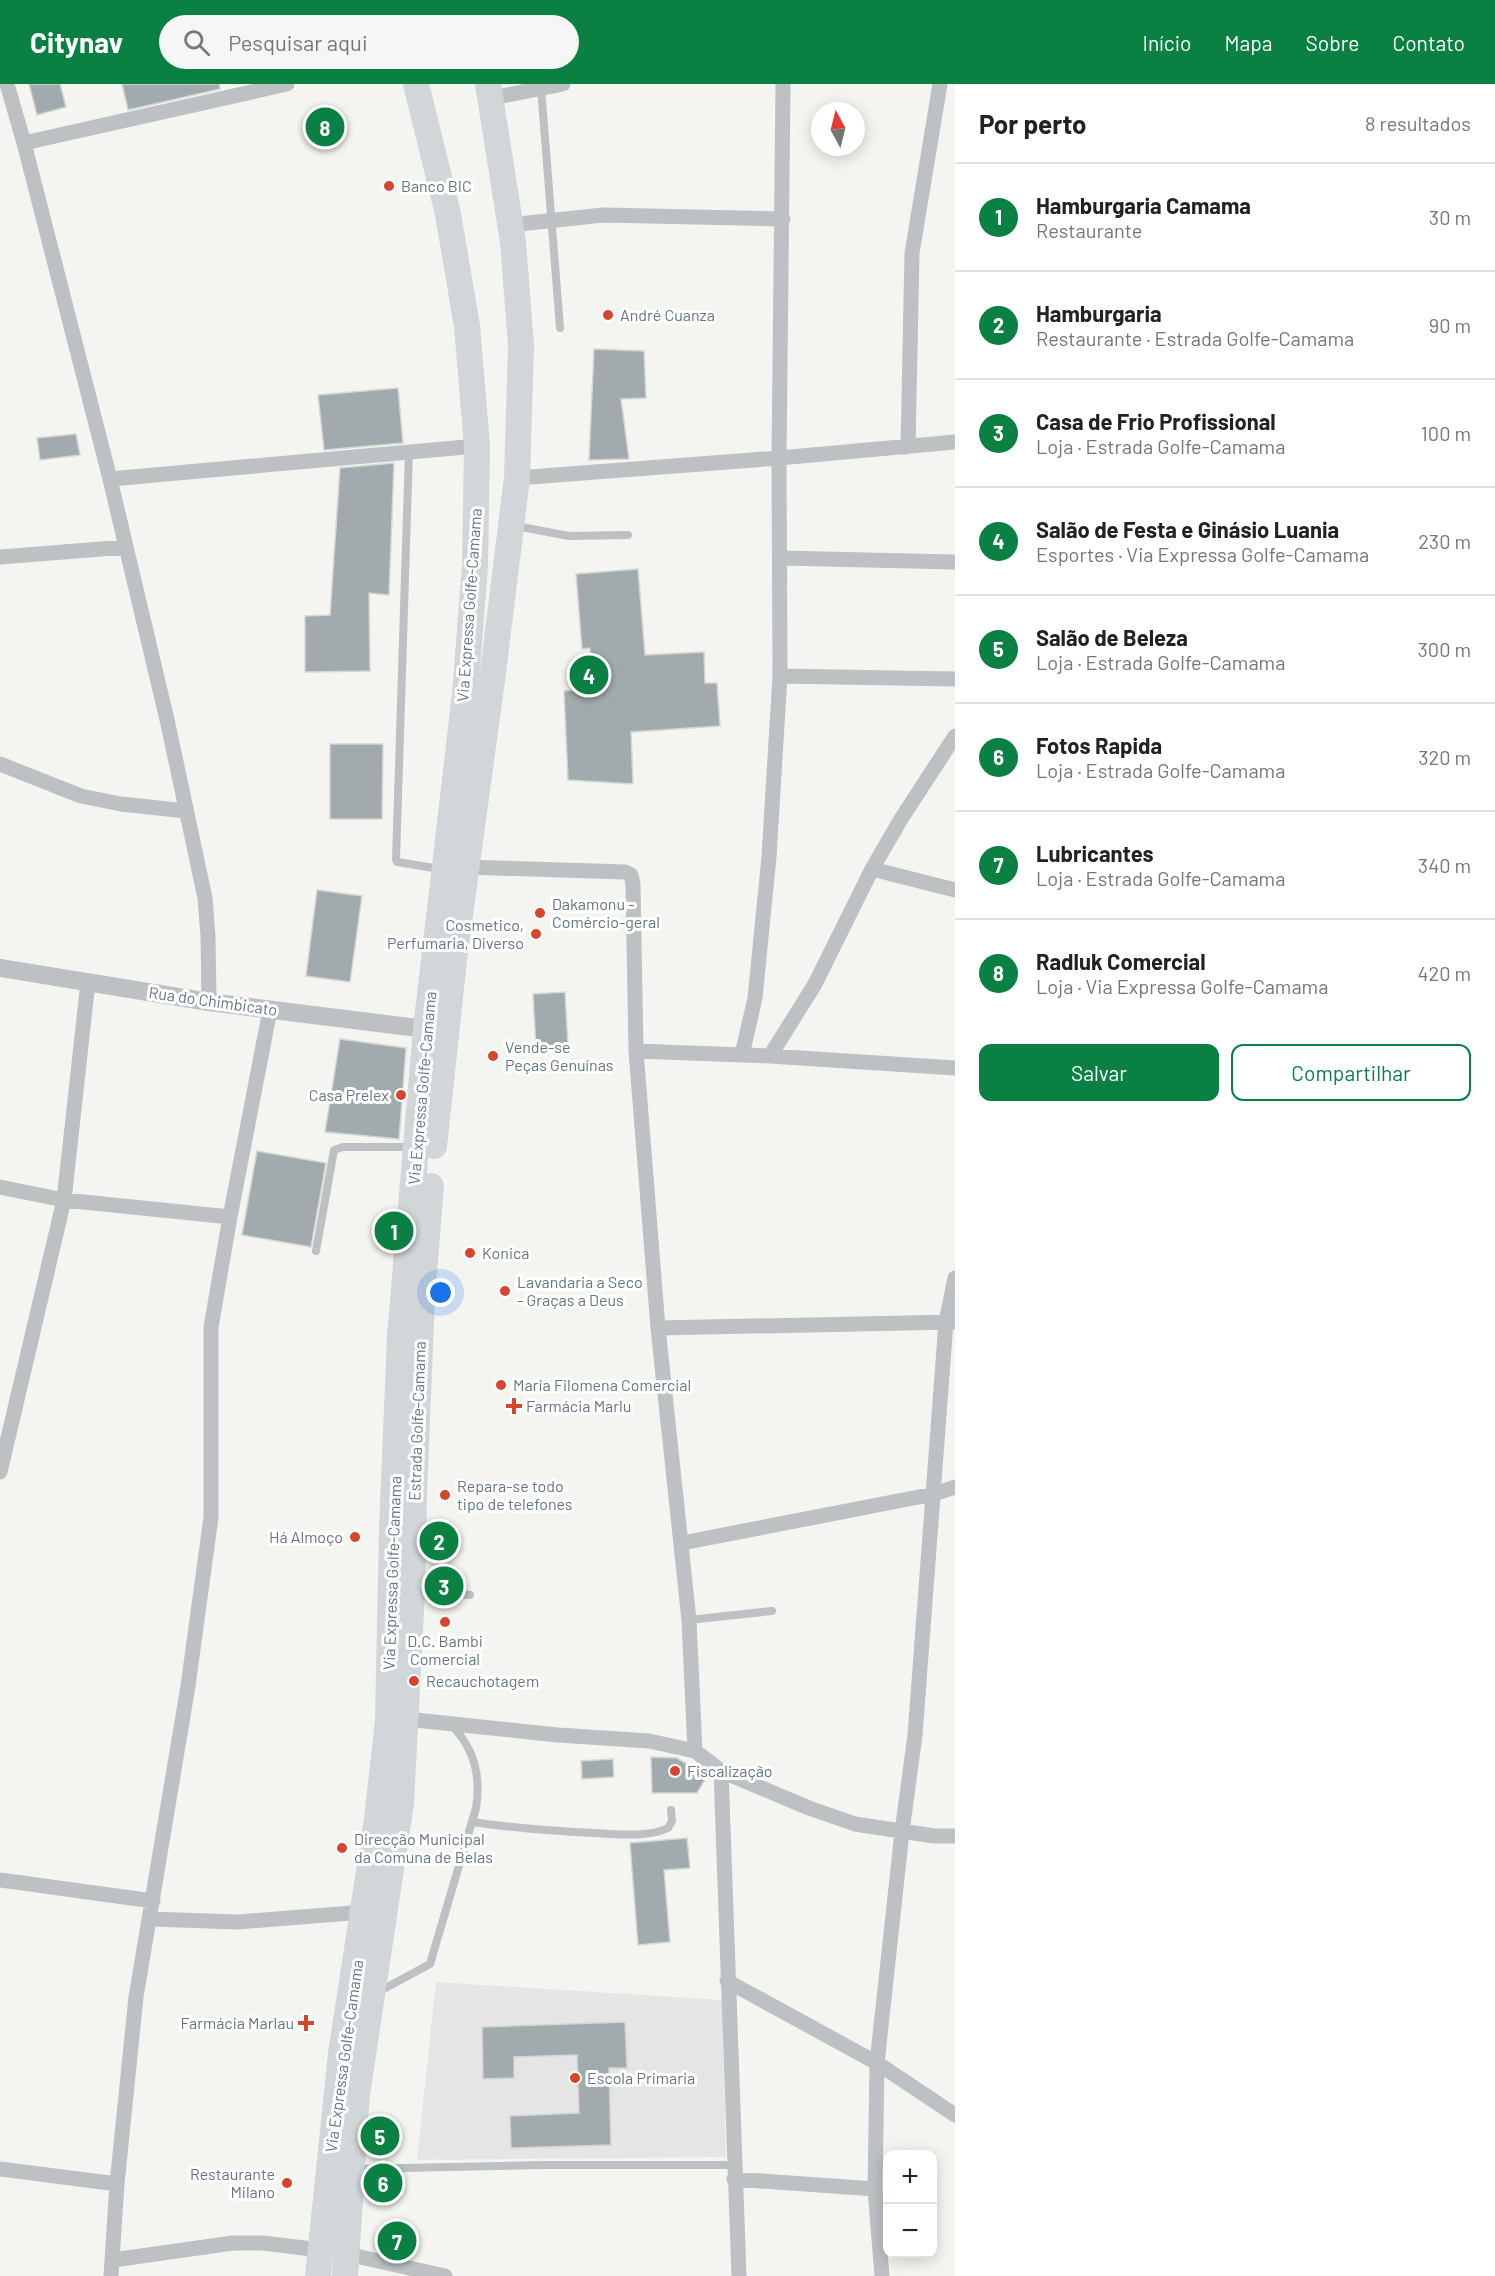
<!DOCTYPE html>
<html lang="pt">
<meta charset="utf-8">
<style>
body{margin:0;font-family:Barlow,sans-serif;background:#f6f6f6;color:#222}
.controls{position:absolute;right:18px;bottom:18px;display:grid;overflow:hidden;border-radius:12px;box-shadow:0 3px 15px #0003}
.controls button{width:54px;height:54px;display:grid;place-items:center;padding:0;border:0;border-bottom:2px solid #e0e0e0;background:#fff;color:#222;font:30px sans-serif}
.compass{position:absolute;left:811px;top:18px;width:54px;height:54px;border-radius:50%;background:#fff;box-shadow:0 3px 15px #0003;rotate:353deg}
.you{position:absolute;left:441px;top:1209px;width:21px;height:21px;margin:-15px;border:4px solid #fff;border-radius:50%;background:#1a73e8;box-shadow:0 0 0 9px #1a73e833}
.badge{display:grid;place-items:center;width:39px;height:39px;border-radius:50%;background:#0b8043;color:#fff;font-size:20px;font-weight:700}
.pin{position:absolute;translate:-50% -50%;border:3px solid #fff;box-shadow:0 2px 6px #0006}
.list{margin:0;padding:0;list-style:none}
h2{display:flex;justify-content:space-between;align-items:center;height:78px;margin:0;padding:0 24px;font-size:26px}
h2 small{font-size:20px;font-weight:400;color:#767676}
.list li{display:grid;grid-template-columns:39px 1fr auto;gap:18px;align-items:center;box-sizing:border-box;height:108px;padding:0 24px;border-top:2px solid #e0e0e0}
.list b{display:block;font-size:22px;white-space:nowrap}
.list p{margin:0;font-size:20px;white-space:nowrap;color:#767676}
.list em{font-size:20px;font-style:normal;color:#767676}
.actions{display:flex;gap:12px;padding:18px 24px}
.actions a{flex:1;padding:14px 0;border:2px solid #0b8043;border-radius:12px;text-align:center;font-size:21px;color:#0b8043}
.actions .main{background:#0b8043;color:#fff}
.icon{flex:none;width:33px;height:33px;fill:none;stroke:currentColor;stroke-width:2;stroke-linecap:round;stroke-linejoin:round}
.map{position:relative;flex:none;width:955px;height:2192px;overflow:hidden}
header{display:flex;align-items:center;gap:36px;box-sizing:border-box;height:84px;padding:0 30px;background:#0b8043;color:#fff}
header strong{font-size:28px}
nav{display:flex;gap:33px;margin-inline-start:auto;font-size:21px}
.search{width:420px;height:54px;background:#f6f6f6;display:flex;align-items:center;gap:15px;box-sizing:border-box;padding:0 21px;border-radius:33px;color:#767676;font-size:22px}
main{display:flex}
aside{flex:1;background:#fff}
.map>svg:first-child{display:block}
.built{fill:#e4e5e4}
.building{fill:#a1abae;stroke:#d5d5d3;stroke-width:1.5}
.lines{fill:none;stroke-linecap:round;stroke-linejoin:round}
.service{stroke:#bdc1c4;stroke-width:8}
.minor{stroke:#bdc1c4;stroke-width:15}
.tertiary{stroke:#bdc1c4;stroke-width:18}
.trunk{stroke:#d1d6d9;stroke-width:26}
.poi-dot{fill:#d7452d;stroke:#fff;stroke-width:2}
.labels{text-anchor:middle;stroke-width:6;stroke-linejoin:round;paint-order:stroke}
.poi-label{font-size:16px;fill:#65767f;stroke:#fff;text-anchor:start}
.street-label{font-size:16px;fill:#65767f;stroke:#fff}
</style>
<header>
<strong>Citynav</strong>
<div class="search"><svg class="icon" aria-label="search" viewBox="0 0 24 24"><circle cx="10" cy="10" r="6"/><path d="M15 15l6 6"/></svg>Pesquisar aqui</div>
<nav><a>Início</a><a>Mapa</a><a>Sobre</a><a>Contato</a></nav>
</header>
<main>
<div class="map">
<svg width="955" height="2192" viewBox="0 0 955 2192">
<rect width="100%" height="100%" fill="#f4f4f0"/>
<!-- built -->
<path class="built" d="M436 1898 722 1916 726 2073 417 2076Z"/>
<!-- building -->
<path class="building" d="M29 0H60L66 23 37 31Z
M122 0H219L220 5 128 26Z
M594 265 644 267 646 314 621 315 629 375 589 376Z
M398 304 403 359 324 366 318 311Z
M76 350 80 371 40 376 37 354Z
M394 379 389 511 369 509 370 587 305 588V532L330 531 340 384Z
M638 485 645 571 704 568 705 599H717L720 642 631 648 633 700 568 696 564 607 592 605 590 564 582 565 576 490Z
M330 660H383L382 735H330Z
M317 806 362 812 350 898 306 892Z
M565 908 568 961 536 963 533 910Z
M340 955 406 964 399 1055 325 1048Z
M257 1067 326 1079 311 1163 242 1151Z
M651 1673 677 1674 707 1692 697 1709H652Z
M613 1675 614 1693 582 1695 581 1677Z
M687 1754 690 1784 664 1786 670 1858 638 1861 630 1759Z
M625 1938 627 1984H609L611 2061 511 2064 510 2032 579 2029 577 1971 514 1973V1994L483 1995 482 1943Z"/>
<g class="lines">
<!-- service -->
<path class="service" d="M541 4 560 244
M409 368 396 775 397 778 440 785
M516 442 569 452 628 451
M316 1167 334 1066 343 1063H412
M415 1508 470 1511
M689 1536 772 1527
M472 1738C513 1744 553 1747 594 1749 617 1750 647 1754 668 1744L672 1737 671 1726
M378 1908 430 1880 476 1724C481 1693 475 1665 452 1642
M355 2085 542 2081H734"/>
<!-- minor -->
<path class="minor" d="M7 0 24 59 110 395 168 640 205 814 208 852 209 918
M492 14 563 0
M24 59 287 0
M510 141 603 131 783 135
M908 363 912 169 940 0
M517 394 779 374 955 358
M110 395 477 362
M0 473 126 463
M780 474 955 478
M780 592 955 595
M0 680 81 712 121 720 186 727
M466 783 625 788 631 791 633 800 636 967 658 1244 689 1536 695 1667
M872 785 955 806
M636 967 770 972 955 984
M742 971 755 914 769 773 780 592 779 374 783 0
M770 972 815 900 872 785 901 735 955 652
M0 1103 64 1116 230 1133
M658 1244 955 1238
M0 1388 64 1116 88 898
M682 1459 934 1410 955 1403
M406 1635 558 1651 649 1657 695 1667 721 1687 809 1724 855 1740 934 1752H955
M721 1687 739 2192
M0 1796 153 1817
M150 1835 238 1838 364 1828
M727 1897 877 1979 955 2031
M0 2085 117 2100
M734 2095 875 2105
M347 2170 445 2192
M113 2176 233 2159H263L320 2166
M111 2192 117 2100 136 1913 188 1602 211 1433V1243L230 1133 270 926
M882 2192 875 2105 877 1979 902 1748 915 1651 946 1238 955 1194"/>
<!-- tertiary -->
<path class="tertiary" d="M0 884 209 918 426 945"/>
<!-- trunk -->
<path class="trunk" d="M434 1062 455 867 492 596 517 394 521 261 513 158 488 0
M318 2192 341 1970 377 1735 388 1637 392 1445 400 1252 426 945 465 610 475 482 477 362 467 242 448 130 416 0
M345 2192 357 2010 401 1719 412 1508 414 1409 422 1214 431 1102"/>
</g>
<!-- markers -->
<g class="poi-dot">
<circle cx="389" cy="102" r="6"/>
<circle cx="608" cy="231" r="6"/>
<circle cx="540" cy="829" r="6"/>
<circle cx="536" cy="850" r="6"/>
<circle cx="493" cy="972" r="6"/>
<circle cx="401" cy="1011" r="6"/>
<circle cx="470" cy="1169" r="6"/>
<circle cx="505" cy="1207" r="6"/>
<circle cx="501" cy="1301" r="6"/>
<path d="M511 1313h6v6h6v6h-6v6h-6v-6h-6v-6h6z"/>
<circle cx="445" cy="1411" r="6"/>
<circle cx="355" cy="1453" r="6"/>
<circle cx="445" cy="1538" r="6"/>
<circle cx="414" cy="1597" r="6"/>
<circle cx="675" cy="1687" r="6"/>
<circle cx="342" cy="1764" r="6"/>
<path d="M303 1930h6v6h6v6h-6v6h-6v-6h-6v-6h6z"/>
<circle cx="575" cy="1994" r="6"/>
<circle cx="287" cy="2099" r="6"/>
</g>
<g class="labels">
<!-- poi labels -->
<g class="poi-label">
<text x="401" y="108">Banco BIC</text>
<text x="620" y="237">André Cuanza</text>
<text x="552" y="826">Dakamonu -<tspan x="552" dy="18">Comércio-geral</tspan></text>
<text x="524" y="847" text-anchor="end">Cosmetico,<tspan x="524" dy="18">Perfumaria, Diverso</tspan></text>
<text x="505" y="969">Vende-se<tspan x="505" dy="18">Peças Genuínas</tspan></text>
<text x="389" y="1017" text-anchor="end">Casa Prelex</text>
<text x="482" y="1175">Konica</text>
<text x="517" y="1204">Lavandaria a Seco<tspan x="517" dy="18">- Graças a Deus</tspan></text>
<text x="513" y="1307">Maria Filomena Comercial</text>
<text x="526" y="1328">Farmácia Marlu</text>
<text x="457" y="1408">Repara-se todo<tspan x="457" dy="18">tipo de telefones</tspan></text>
<text x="343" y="1459" text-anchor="end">Há Almoço</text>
<text x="445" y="1563" text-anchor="middle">D.C. Bambi<tspan x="445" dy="18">Comercial</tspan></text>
<text x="426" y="1603">Recauchotagem</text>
<text x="687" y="1693">Fiscalização</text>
<text x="354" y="1761">Direcção Municipal<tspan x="354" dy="18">da Comuna de Belas</tspan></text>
<text x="294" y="1945" text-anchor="end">Farmácia Marlau</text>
<text x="587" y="2000">Escola Primaria</text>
<text x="275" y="2096" text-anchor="end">Restaurante<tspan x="275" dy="18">Milano</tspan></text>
</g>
<!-- street labels -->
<g class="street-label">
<text transform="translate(469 521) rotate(-86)" y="6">Via Expressa Golfe-Camama</text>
<text transform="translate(213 917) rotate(8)" y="6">Rua do Chimbicato</text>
<text transform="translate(422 1004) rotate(-85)" y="6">Via Expressa Golfe-Camama</text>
<text transform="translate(417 1337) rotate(-88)" y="6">Estrada Golfe-Camama</text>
<text transform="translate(392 1489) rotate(-88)" y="6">Via Expressa Golfe-Camama</text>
<text transform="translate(344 1972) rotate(-82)" y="6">Via Expressa Golfe-Camama</text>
</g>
</g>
</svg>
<div class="controls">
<button>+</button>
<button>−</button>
</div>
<svg class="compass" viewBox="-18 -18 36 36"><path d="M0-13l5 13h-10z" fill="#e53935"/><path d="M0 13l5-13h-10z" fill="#767676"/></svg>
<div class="you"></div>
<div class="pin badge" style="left:394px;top:1147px">1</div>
<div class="pin badge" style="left:439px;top:1457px">2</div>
<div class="pin badge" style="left:444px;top:1502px">3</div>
<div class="pin badge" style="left:589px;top:591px">4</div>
<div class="pin badge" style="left:380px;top:2052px">5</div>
<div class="pin badge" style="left:383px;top:2099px">6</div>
<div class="pin badge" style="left:397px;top:2157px">7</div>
<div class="pin badge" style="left:325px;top:43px">8</div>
</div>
<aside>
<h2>Por perto<small>8 resultados</small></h2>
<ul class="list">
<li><span class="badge">1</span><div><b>Hamburgaria Camama</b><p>Restaurante</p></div><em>30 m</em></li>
<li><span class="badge">2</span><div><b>Hamburgaria</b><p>Restaurante · Estrada Golfe-Camama</p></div><em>90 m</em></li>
<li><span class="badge">3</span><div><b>Casa de Frio Profissional</b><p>Loja · Estrada Golfe-Camama</p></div><em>100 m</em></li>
<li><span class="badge">4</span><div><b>Salão de Festa e Ginásio Luania</b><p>Esportes · Via Expressa Golfe-Camama</p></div><em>230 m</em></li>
<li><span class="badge">5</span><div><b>Salão de Beleza</b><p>Loja · Estrada Golfe-Camama</p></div><em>300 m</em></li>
<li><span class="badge">6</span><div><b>Fotos Rapida</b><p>Loja · Estrada Golfe-Camama</p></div><em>320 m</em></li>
<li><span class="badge">7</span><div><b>Lubricantes</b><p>Loja · Estrada Golfe-Camama</p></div><em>340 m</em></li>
<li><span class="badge">8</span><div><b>Radluk Comercial</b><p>Loja · Via Expressa Golfe-Camama</p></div><em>420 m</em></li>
</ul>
<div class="actions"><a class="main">Salvar</a><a>Compartilhar</a></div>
</aside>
</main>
